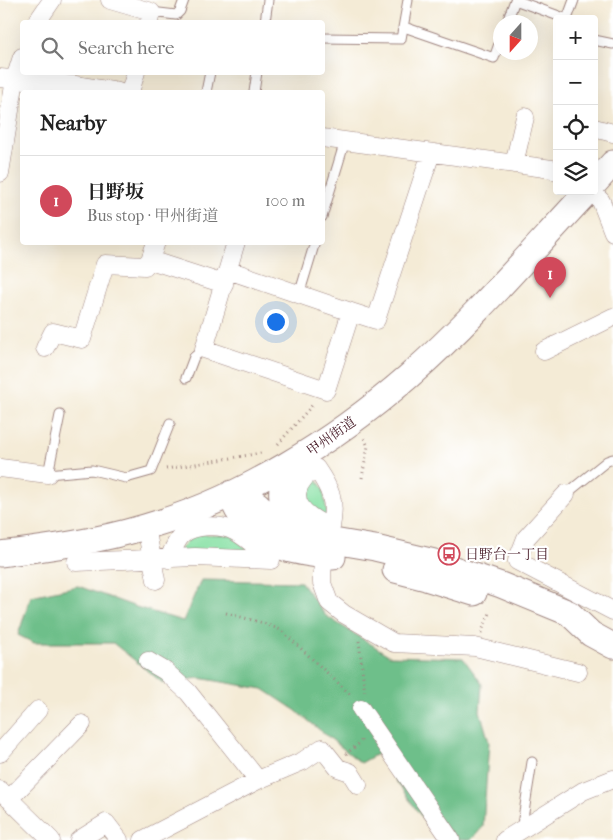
<!DOCTYPE html>
<meta charset="utf-8">
<style>
body{margin:0;font-family:"IM FELL French Canon","Noto Serif JP",serif;background:#f2f2f2;color:#222}
.controls{position:absolute;right:15px;top:15px;display:grid;overflow:hidden;border-radius:5px;box-shadow:0 5px 20px #0002}
.controls button{width:45px;height:45px;display:grid;place-items:center;padding:0;border:0;border-bottom:1px solid #e0e0e0;background:#fff;color:#222;font:25px sans-serif}
.compass{position:absolute;left:493px;top:15px;width:45px;height:45px;border-radius:50%;background:#fff;box-shadow:0 5px 20px #0002;rotate:201deg}
.you{position:absolute;left:275px;top:321px;width:18px;height:18px;margin:-12px;border:4px solid #fff;border-radius:50%;background:#1a73e8;box-shadow:0 0 0 8px #1a73e833}
.badge{display:grid;place-items:center;width:32px;height:32px;border-radius:50%;background:#d1495b;color:#fff;font-size:16px;font-weight:700}
.pin{position:absolute;translate:-50% -41px;filter:drop-shadow(0 1px 2px #0008)}
.pin::after{content:'';position:absolute;top:26px;width:18px;height:15px;background:inherit;clip-path:polygon(0 0,100% 0,50% 100%)}
.list{margin:0;padding:0;list-style:none}
h2{display:flex;justify-content:space-between;align-items:center;height:65px;margin:0;padding:0 20px;font-size:21px}
h2 small{font-size:16px;font-weight:400;color:#767676}
.list li{display:grid;grid-template-columns:32px 1fr auto;gap:15px;align-items:center;box-sizing:border-box;height:90px;padding:0 20px;border-top:1px solid #e0e0e0}
.list b{display:block;font-size:19px;white-space:nowrap}
.list p{margin:0;font-size:16px;white-space:nowrap;color:#767676}
.list em{font-size:16px;font-style:normal;color:#767676}
.icon{flex:none;width:28px;height:28px;fill:none;stroke:currentColor;stroke-width:2;stroke-linecap:round;stroke-linejoin:round}
.map{position:relative;flex:none;width:613px;height:840px;overflow:hidden}
.search{position:absolute;background:#fff;box-shadow:0 5px 20px #0002;left:20px;top:20px;width:305px;height:55px;display:flex;align-items:center;gap:12px;box-sizing:border-box;padding:0 18px;border-radius:5px;color:#767676;font-size:19px}
.panel{position:absolute;background:#fff;box-shadow:0 5px 20px #0002;left:20px;top:90px;width:305px;height:155px;border-radius:5px}
.map>svg:first-child{display:block}
.green{fill:#88e1a5;stroke:#698068}
.forest{fill:#6ebf8a;stroke:#5c6f5a}
.lines{fill:none;stroke-linecap:round;stroke-linejoin:round}
.lane-casing{stroke:#9f8580;stroke-width:11}
.street-casing{stroke:#9f8580;stroke-width:19}
.secondary-casing{stroke:#9f8580;stroke-width:27}
.path{stroke:#9f8580;stroke-width:3;stroke-dasharray:1 4;stroke-linecap:butt}
.lane{stroke:#fff;stroke-width:9}
.street{stroke:#fff;stroke-width:18}
.secondary{stroke:#fff;stroke-width:25}
.labels{text-anchor:middle;stroke-width:4.5;stroke-linejoin:round;paint-order:stroke}
.street-label{font-size:14px;fill:#4a1f2b;stroke:#fff}
.poi-label{font-size:14px;fill:#4a1f2b;stroke:#fff;text-anchor:start}
</style>
<div class="map">
<svg width="613" height="840" viewBox="0 0 613 840">
<rect width="100%" height="100%" fill="#fff"/>
<filter id="ink" filterUnits="userSpaceOnUse"><feTurbulence type="fractalNoise" baseFrequency=".02" numOctaves="2"/><feDisplacementMap in="SourceGraphic" scale="10" xChannelSelector="R" yChannelSelector="G"/><feConvolveMatrix kernelMatrix="1 2 1 2 8 2 1 2 1" color-interpolation-filters="sRGB"/></filter>
<filter id="wash" filterUnits="userSpaceOnUse"><feTurbulence type="fractalNoise" baseFrequency=".0096" numOctaves="4" result="noise"/><feDisplacementMap in="SourceGraphic" scale="20" xChannelSelector="R" yChannelSelector="G"/><feGaussianBlur stdDeviation="1.12" result="paint"/><feColorMatrix in="noise" values="0 0 0 0 0 0 0 0 0 0 0 0 0 0 0 0 0 1.4 0 .05"/><feComposite in="paint" operator="in"/></filter>
<g filter="url(#wash)">
<rect width="100%" height="100%" fill="#f4ebd6"/>
<!-- green -->
<path class="green" d="M315 477 323 489 328 519 303 504V485Z
M194 534 231 535 252 553H177Z"/>
<!-- forest -->
<path class="forest" d="M201 580 301 582 326 616 390 656 463 658 482 684 480 711 489 742 483 827 471 840H438L377 754 361 763 295 710 263 689 199 678 163 683 113 643H34L18 635 31 596 78 586 136 607 183 621Z"/>
</g>
<g filter="url(#ink)">
<g class="lines">
<!-- lane casing -->
<g class="lane-casing">
<path id="lane" d="M151 12 176 15 180 11 184 0
M567 19 574 0
M265 22 268 0
M507 22 515 0 567 19
M404 27 494 58 500 41
M322 38 401 39 408 0
M594 40 613 44
M206 92 210 72
M254 92 257 72
M322 217 345 141
M299 295 315 242
M186 378 194 357 204 349
M60 415 48 474 92 470 126 478 151 471 170 423
M566 494 607 461 613 459
M521 831 532 762"/>
</g>
<!-- street casing -->
<g class="street-casing">
<path id="street" d="M110 0 151 12 149 22
M37 22 52 0
M0 78 75 85 118 92
M130 92 136 72
M594 128 613 133
M322 138 552 169 557 172
M514 164 525 117
M0 173 15 79 22 57
M591 191 601 201 613 232
M156 242 150 260 224 284
M236 242 204 349 326 390 351 312 376 320 431 153
M228 270 351 312
M45 348 53 332 82 339 105 264 145 266 150 260
M544 351 613 317
M0 468 48 474
M316 468C331 490 336 500 331 527 323 525 317 521 310 516 288 500 297 481 316 468Z
M566 494 526 538 517 561 613 611
M146 527 156 580
M326 545 322 573V583L329 602 344 614 394 643 475 647 578 672
M169 559C172 551 176 541 182 535 194 524 221 524 234 531 248 538 259 550 271 560
M76 562 195 557 271 560
M361 709 451 840
M0 753 38 710
M258 780 303 761 322 748 338 768 350 772 358 785
M0 790 51 840
M9 799 82 724
M79 840 106 823 119 840
M143 840 258 780 188 692 165 671 148 661
M505 840 583 791 613 779"/>
</g>
<!-- secondary casing -->
<g class="secondary-casing">
<path id="secondary" d="M594 184 613 163
M300 457C293 467 283 477 282 489 279 506 295 523 308 532
M232 493 257 504 282 527 304 536 375 548 434 562 501 585 569 613 591 634 613 646
M232 493C233 506 239 514 248 523 277 552 295 552 333 557
M0 554C49 548 98 541 145 527 242 499 333 442 409 376 473 320 529 254 588 191
M395 570 426 578 474 593"/>
</g>
<!-- path -->
<path class="path" d="M278 444 314 403
M166 469 261 453
M362 478 368 446 364 438
M226 613 263 623 281 630 352 696
M481 633 491 611
M359 641 365 694
M346 754 361 742V740"/>
<!-- lane -->
<use href="#lane" class="lane"/>
<!-- street -->
<use href="#street" class="street"/>
<!-- secondary -->
<use href="#secondary" class="secondary"/>
</g>
</g>
<!-- icons -->
<defs>
<g id="bus-ring" transform="scale(1.125)"><circle r="9.5" fill="#fff" stroke="#d1495b" stroke-width="1.5"/><path d="M-5-6H5V4H4V6H2V4H-2V6H-4V4H-5ZM-3.5-4V0h7V-4ZM-3.5 1.2v1.5H-2V1.2ZM2 1.2v1.5H3.5V1.2Z" fill="#d1495b"/></g>
</defs>
<g fill-rule="evenodd">
<use href="#bus-ring" x="449" y="554"/>
</g>
<g class="labels">
<!-- street labels -->
<g class="street-label">
<text transform="translate(331 436) rotate(-35)" y="5">甲州街道</text>
</g>
<!-- poi labels -->
<g class="poi-label">
<text x="465" y="559">日野台一丁目</text>
</g>
</g>
</svg>
<div class="controls">
<button>+</button>
<button>−</button>
<button><svg class="icon" aria-label="locate" viewBox="0 0 24 24"><circle cx="12" cy="12" r="6"/><path d="M12 2v4M12 18v4M2 12h4M18 12h4"/></svg></button>
<button><svg class="icon" aria-label="layers" viewBox="0 0 24 24"><path d="M12 4l9 5-9 5-9-5zM3 14l9 5 9-5"/></svg></button>
</div>
<svg class="compass" viewBox="-18 -18 36 36"><path d="M0-13l5 13h-10z" fill="#e53935"/><path d="M0 13l5-13h-10z" fill="#767676"/></svg>
<div class="you"></div>
<div class="pin badge" style="left:550px;top:298px">1</div>
<div class="search"><svg class="icon" aria-label="search" viewBox="0 0 24 24"><circle cx="10" cy="10" r="6"/><path d="M15 15l6 6"/></svg>Search here</div>
<section class="panel">
<h2>Nearby<small></small></h2>
<ul class="list">
<li><span class="badge">1</span><div><b>日野坂</b><p>Bus stop · 甲州街道</p></div><em>100 m</em></li>
</ul>
</section>
</div>
